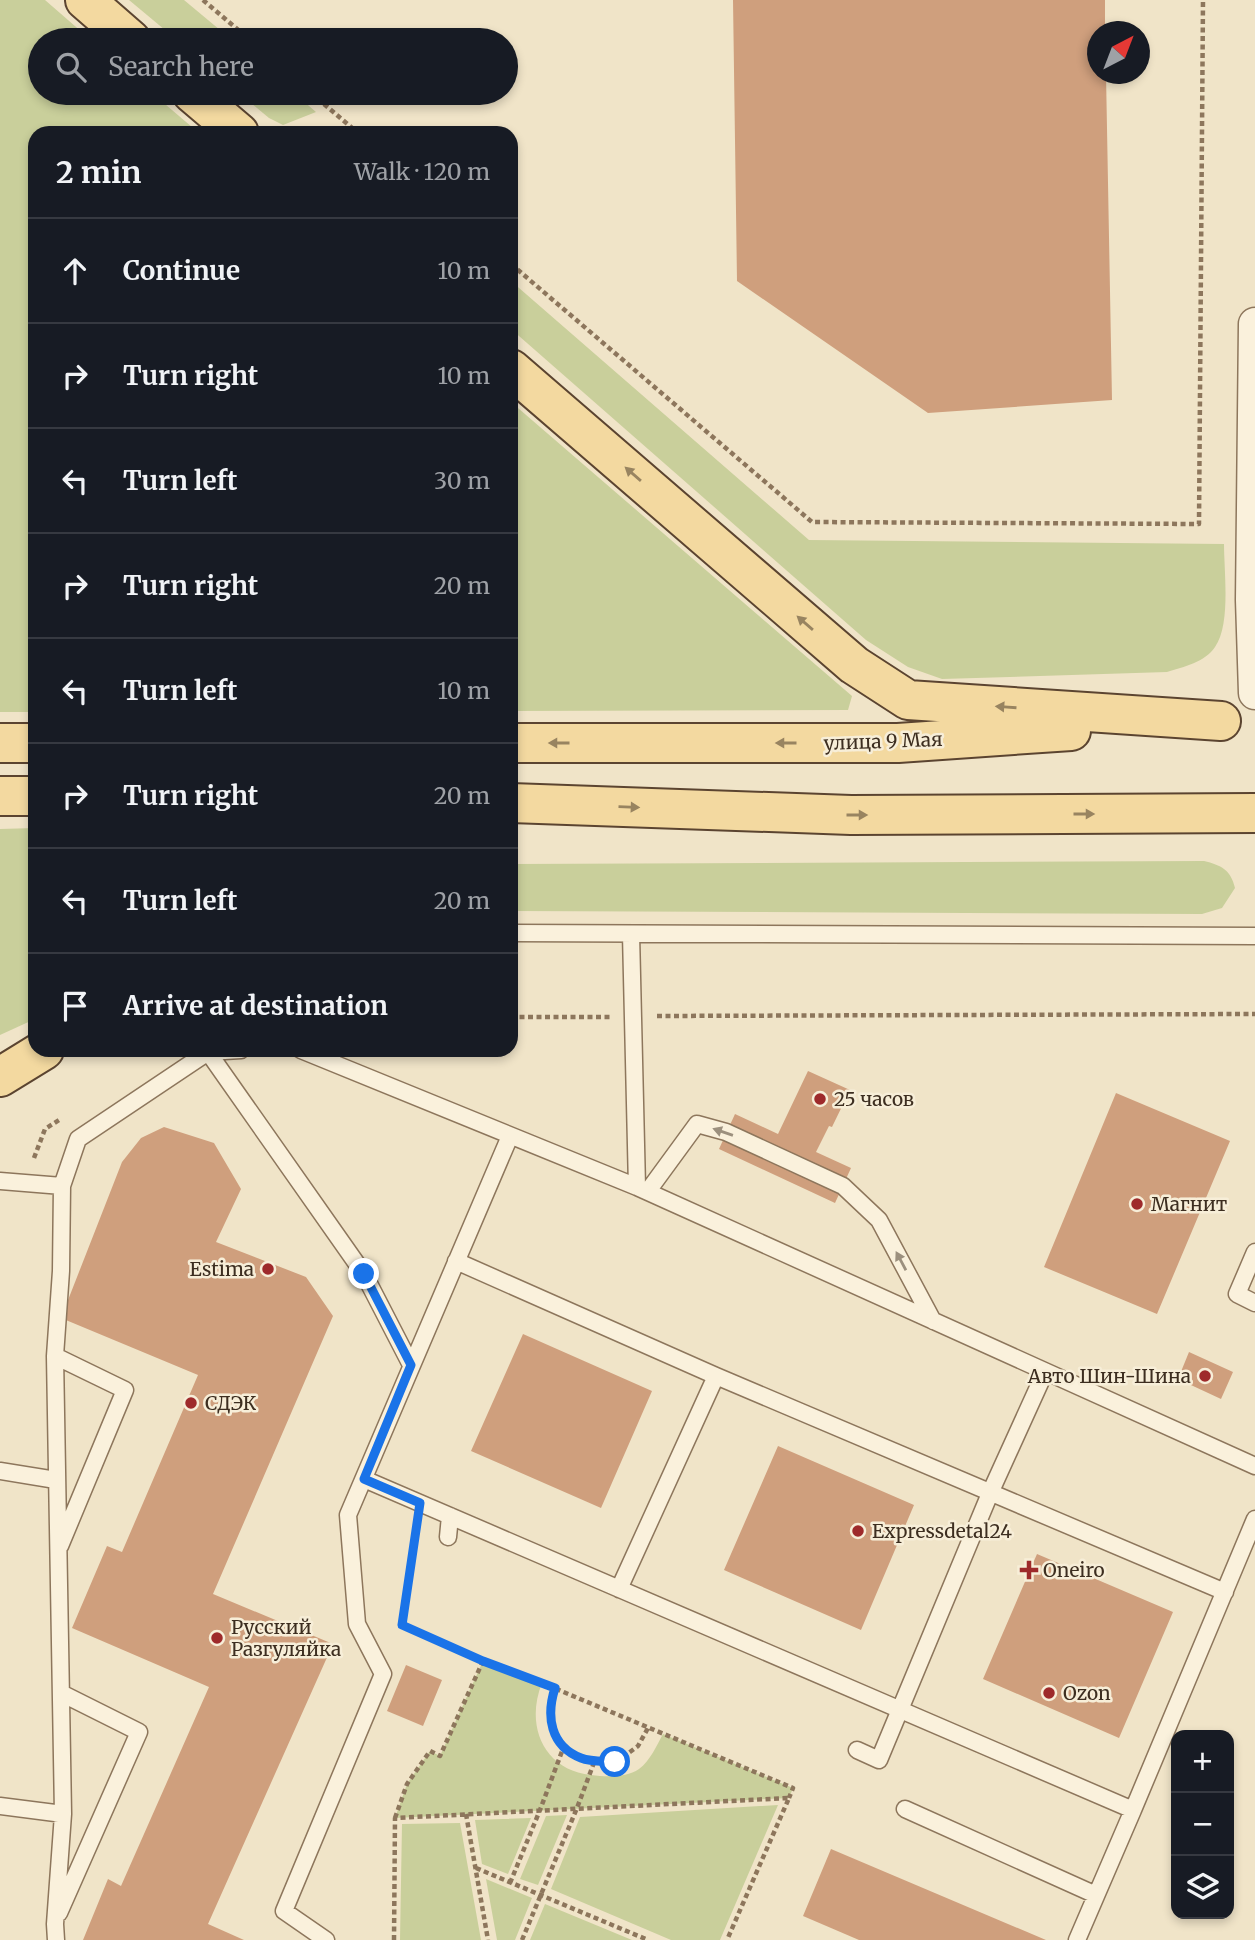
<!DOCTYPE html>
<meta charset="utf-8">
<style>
body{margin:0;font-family:Merriweather,serif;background:#242831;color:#f1f3f6}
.controls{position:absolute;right:21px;bottom:21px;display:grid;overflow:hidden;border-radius:14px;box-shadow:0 4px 10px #0003}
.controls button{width:63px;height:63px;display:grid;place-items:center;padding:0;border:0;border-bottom:2px solid #363941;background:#171b24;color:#f1f3f6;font:35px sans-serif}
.compass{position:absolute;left:1087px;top:21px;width:63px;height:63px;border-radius:50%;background:#171b24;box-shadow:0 4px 10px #0003;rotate:42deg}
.stop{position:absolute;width:21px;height:21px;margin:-16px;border:5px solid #1a73e8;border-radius:50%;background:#fff}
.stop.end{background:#1a73e8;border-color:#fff;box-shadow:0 2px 7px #0008}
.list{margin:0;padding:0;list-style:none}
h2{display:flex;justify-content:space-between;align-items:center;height:91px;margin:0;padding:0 28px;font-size:30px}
h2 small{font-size:23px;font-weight:400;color:#9ea1a6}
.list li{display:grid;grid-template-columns:46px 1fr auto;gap:21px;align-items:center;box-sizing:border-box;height:105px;padding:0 28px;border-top:2px solid #363941}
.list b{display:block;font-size:26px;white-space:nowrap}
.list em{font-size:23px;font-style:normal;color:#9ea1a6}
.icon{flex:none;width:38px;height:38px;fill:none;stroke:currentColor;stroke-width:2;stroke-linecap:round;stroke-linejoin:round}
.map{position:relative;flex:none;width:1255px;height:1940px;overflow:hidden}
.search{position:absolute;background:#171b24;box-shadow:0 4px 10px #0003;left:28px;top:28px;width:490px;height:77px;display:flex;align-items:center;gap:18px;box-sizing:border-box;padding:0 24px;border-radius:38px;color:#9ea1a6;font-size:26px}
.panel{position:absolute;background:#171b24;box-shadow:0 4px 10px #0003;left:28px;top:126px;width:490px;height:931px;border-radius:21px}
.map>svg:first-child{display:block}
.green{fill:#c9cf9b}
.building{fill:#cf9f7d}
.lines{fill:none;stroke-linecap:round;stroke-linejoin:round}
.lane-casing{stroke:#8d765c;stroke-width:19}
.street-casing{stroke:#8d765c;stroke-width:35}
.primary-casing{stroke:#5b4430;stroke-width:42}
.path{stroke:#8d765c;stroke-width:4.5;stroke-dasharray:5 3.5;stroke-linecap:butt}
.lane{stroke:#faf1dc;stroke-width:16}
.street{stroke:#faf1dc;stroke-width:32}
.primary{stroke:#f3d9a0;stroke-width:38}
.oneway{fill:#988460}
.oneway2{fill:#9c907e}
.route{stroke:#1a73e8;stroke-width:9}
.poi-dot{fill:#9e2a2b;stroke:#f7eed8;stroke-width:2.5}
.labels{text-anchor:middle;stroke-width:5;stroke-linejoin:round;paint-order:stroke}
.street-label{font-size:19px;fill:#3d2e20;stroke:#f7eed8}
.poi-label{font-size:19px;fill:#3d2e20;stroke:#f7eed8;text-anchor:start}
</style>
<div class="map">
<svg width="1255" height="1940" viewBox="0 0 1255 1940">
<rect width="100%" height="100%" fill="#f0e4c8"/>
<!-- green -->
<path class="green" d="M0 0H45L91 40H40V93H152L199 133H35V712H0Z
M129 0H184L232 40H177Z
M239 93H294L316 112 283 125 269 118Z
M511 281 809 540 1224 544C1224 572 1231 624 1215 647 1205 662 1184 667 1167 672L942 679 908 667 866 640 511 329Z
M511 402 852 696 848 710 511 711Z
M35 828V1019L0 1035V829Z
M1204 861C1221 865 1231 870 1235 888L1222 908 1202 914 511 911V864Z
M483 1661 542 1683C525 1725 543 1770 591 1775 606 1777 626 1778 639 1769 650 1761 657 1745 663 1734L793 1788 789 1798 395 1818 407 1784 430 1751 440 1756Z
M778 1805 720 1940H671L551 1889 580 1817Z
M567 1815 538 1885 520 1879 546 1816Z
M531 1818 508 1874 482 1864 475 1820Z
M460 1823 481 1940H400L402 1824Z
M486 1879 532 1898 515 1940H497Z
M545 1904 632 1940H530Z"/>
<!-- building -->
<path class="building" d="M733 0H1105V32H1098V74H1106L1112 400 928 413 737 281Z
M808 1071 850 1090 832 1127 829 1126 816 1152 851 1168 835 1203 719 1149 735 1114 778 1134Z
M1116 1093 1230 1141 1157 1314 1044 1267Z
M164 1127 214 1143 241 1189 216 1242 306 1277 333 1316 213 1594 333 1644 208 1924 244 1940H83L108 1879 121 1886 209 1687 72 1628 107 1546 122 1552 198 1375 61 1318 122 1162 141 1138Z
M523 1334 652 1391 601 1508 471 1451Z
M1189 1352 1233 1372 1221 1399 1178 1379Z
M778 1446 914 1505 861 1630 724 1570Z
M1037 1554 1173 1612 1119 1738 983 1679Z
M406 1665 442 1680 423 1726 387 1711Z
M831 1849 1046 1940H859L803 1916Z"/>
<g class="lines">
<!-- lane casing -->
<g class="lane-casing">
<path id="lane" d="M511 933 1255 936
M631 934 637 1187
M301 1050 637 1187 1255 1466
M208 1052 364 1274 411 1365
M0 1181 62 1186
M648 1191 697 1124 726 1132 843 1186 879 1220 933 1321
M1255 1252 1237 1294 1255 1303
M456 1261 716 1376 1225 1592
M55 1356 125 1390 60 1546
M0 1471 56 1480
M364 1479 1133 1810 1255 1519
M448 1537 450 1516
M619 1589 716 1376
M857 1750 879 1760 991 1491 1045 1372
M0 1806 63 1814
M905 1809 1096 1895
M59 1913 139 1732 61 1693
M56 1940 55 1924 63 1814 55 1356 61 1271 62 1186 78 1139 208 1052 241 1050
M326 1940 284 1911 383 1674 357 1624 348 1515 510 1136
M1077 1940 1133 1810"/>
</g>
<!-- street casing -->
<g class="street-casing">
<path id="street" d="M1255 324 1252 600 1255 693"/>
</g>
<!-- primary casing -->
<g class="primary-casing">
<path id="primary" d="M85 0 131 40
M192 93 239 133
M511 369 854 665 908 700 1221 721
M0 743H35
M511 743H898L1071 731
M0 796H35
M511 803 851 815 1255 813
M0 1077 44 1050"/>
</g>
<!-- path -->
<path class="path" d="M203 0 250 40
M311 93 358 133
M511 264 812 522 1199 524 1203 0
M657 1016 1255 1014
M511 1017H610
M34 1158 45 1129 59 1120
M416 1529 402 1625 483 1661 542 1683 793 1788 789 1798
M555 1688C546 1716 550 1746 581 1758 591 1762 605 1761 615 1763L638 1746 648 1728
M466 1814 488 1940
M395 1818 407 1784 430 1751 440 1756 483 1661
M476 1868 648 1940
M510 1883 540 1810 564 1746
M394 1940 395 1818 789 1798 727 1940
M522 1940 577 1808 595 1760"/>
<!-- lane -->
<use href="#lane" class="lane"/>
<!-- street -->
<use href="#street" class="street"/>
<!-- primary -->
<use href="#primary" class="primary"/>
</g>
<!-- one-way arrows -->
<defs><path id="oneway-solid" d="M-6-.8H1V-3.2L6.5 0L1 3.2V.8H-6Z" transform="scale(1.75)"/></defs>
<g class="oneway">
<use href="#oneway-solid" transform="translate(633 474) rotate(-139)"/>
<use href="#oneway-solid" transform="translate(805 623) rotate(-139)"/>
<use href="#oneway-solid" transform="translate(1006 707) rotate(-176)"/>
<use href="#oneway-solid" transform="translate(559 743) rotate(180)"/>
<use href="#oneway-solid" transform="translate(786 743) rotate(180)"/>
<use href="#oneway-solid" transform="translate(629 807) rotate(2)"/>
<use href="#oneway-solid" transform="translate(1084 814)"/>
<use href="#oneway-solid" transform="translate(857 815)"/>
</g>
<g class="oneway2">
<use href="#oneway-solid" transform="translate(723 1132) rotate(-161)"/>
<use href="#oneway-solid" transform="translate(901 1261) rotate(-118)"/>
</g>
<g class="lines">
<!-- route -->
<path class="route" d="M364 1274 411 1365 364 1479 420 1503 402 1625 483 1661 555 1688C546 1716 550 1746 581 1758 591 1762 605 1761 615 1762"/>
</g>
<!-- markers -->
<g class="poi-dot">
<circle cx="820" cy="1099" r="7"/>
<circle cx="1137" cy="1204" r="7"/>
<circle cx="268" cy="1269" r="7"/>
<circle cx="1205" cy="1376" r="7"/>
<circle cx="191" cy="1403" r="7"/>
<circle cx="858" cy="1531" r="7"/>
<path d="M1025.5 1559.5h7v7h7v7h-7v7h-7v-7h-7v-7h7z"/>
<circle cx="217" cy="1638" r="7"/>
<circle cx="1049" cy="1693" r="7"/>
</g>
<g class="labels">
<!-- street labels -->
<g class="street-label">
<text transform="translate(883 741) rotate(-2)" y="7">улица 9 Мая</text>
</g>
<!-- poi labels -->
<g class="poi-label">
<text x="834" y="1106">25 часов</text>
<text x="1151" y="1211">Магнит</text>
<text x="254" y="1276" text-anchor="end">Estima</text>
<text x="1191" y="1383" text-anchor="end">Авто Шин-Шина</text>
<text x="205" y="1410">СДЭК</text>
<text x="872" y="1538">Expressdetal24</text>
<text x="1043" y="1577">Oneiro</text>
<text x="231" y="1634">Русский<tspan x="231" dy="22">Разгуляйка</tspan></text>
<text x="1063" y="1700">Ozon</text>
</g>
</g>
</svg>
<div class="controls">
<button>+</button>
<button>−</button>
<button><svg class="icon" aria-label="layers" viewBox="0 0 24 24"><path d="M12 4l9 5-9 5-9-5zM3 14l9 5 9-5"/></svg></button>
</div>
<svg class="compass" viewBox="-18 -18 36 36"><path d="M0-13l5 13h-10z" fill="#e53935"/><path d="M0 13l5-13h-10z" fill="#9ea1a6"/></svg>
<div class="stop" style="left:615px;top:1762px"></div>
<div class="stop end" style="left:364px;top:1274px"></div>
<div class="search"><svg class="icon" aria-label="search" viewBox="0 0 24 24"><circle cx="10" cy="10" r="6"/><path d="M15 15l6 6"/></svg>Search here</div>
<section class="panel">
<h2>2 min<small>Walk · 120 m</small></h2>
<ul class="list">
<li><svg class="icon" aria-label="ahead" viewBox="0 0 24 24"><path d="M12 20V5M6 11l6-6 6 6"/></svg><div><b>Continue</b></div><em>10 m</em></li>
<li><svg class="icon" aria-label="right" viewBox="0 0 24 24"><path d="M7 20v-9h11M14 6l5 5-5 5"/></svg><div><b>Turn right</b></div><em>10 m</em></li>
<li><svg class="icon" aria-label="left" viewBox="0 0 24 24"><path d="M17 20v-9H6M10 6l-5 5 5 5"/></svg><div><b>Turn left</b></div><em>30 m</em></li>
<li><svg class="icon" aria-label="right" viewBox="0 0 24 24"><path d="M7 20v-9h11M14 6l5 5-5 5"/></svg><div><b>Turn right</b></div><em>20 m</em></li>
<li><svg class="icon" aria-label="left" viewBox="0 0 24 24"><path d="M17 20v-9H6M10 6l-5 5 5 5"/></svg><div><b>Turn left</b></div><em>10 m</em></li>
<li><svg class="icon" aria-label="right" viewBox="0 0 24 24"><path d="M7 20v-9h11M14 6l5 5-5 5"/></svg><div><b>Turn right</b></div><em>20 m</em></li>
<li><svg class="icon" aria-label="left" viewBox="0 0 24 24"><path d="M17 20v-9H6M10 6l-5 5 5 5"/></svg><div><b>Turn left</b></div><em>20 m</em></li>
<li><svg class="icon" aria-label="arrive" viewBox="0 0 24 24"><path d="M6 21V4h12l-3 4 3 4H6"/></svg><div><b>Arrive at destination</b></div></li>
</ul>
</section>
</div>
